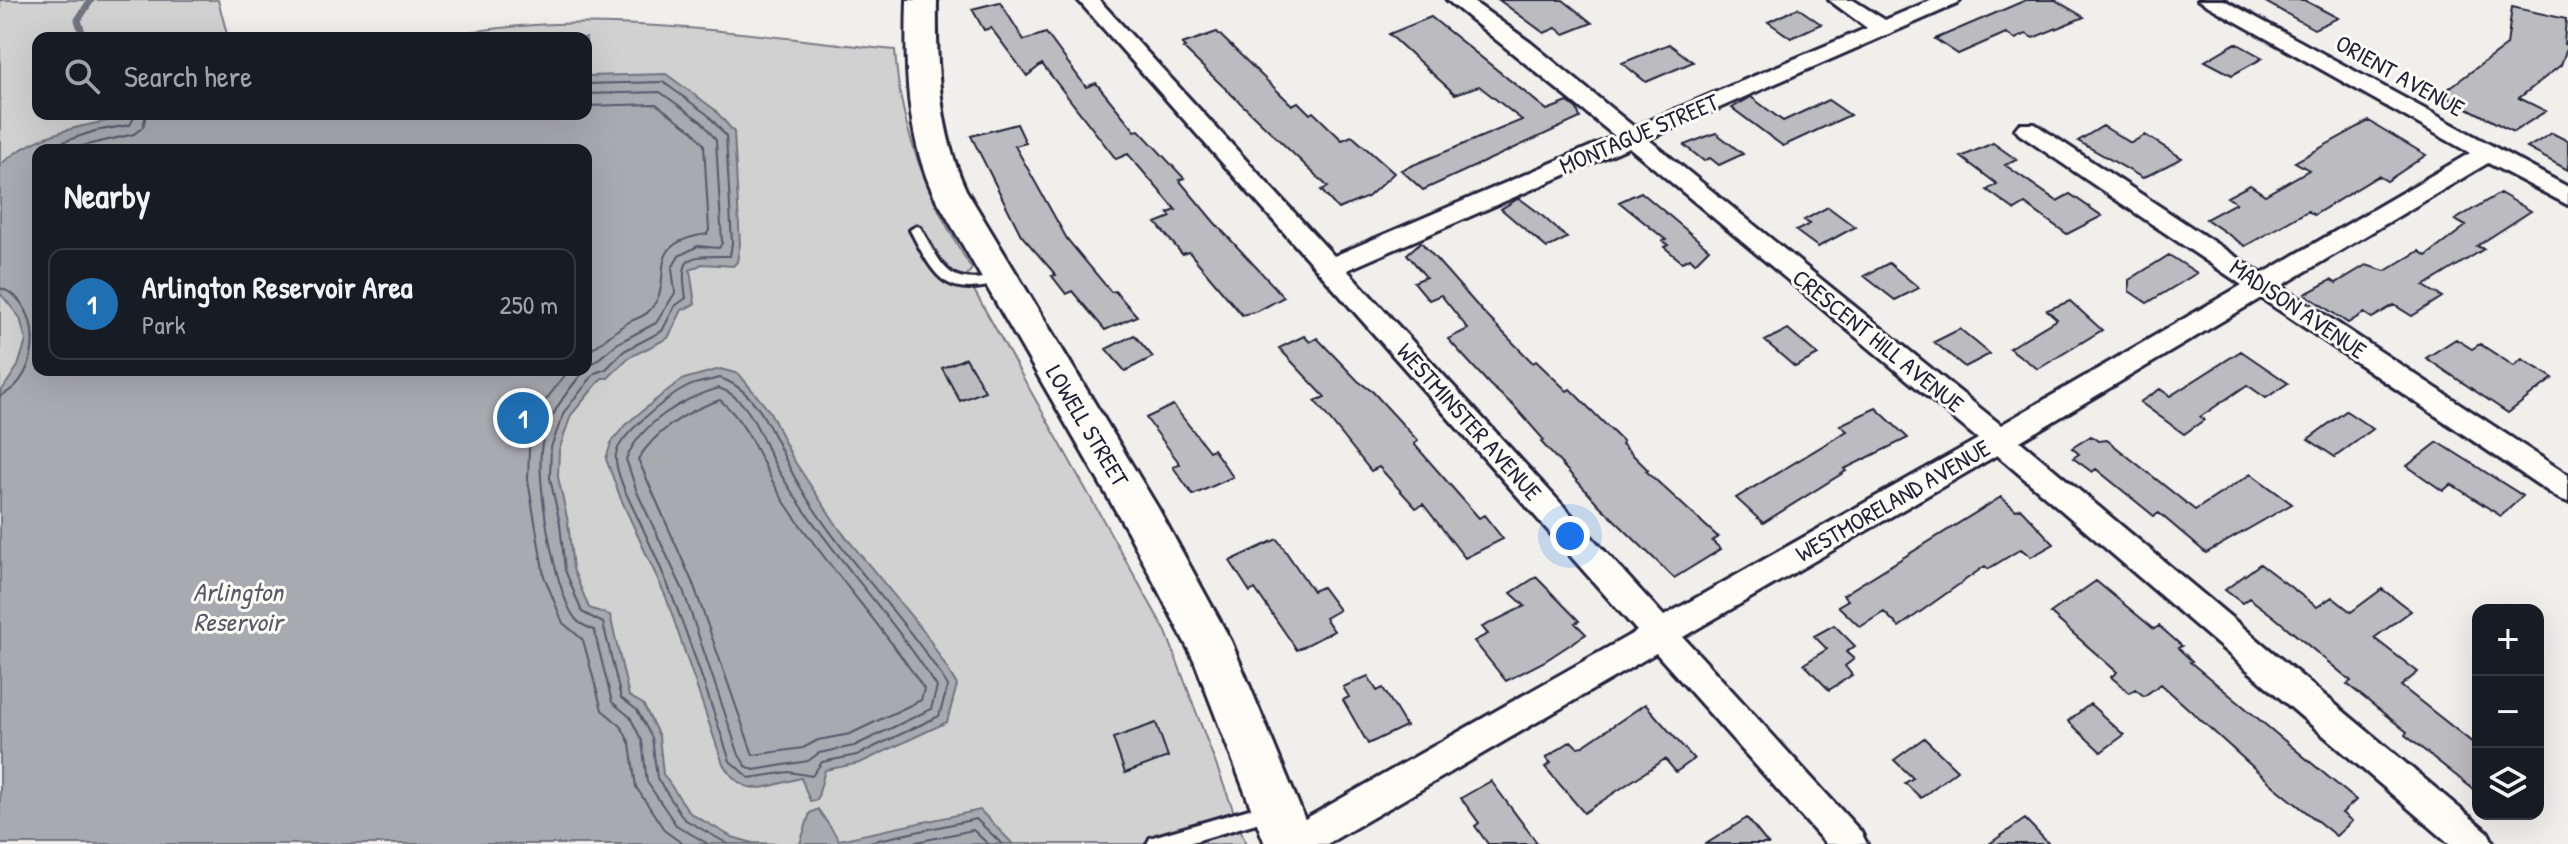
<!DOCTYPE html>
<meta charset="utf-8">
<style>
body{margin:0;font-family:"Patrick Hand",sans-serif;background:#20242c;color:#f1f3f6}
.controls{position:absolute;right:24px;bottom:24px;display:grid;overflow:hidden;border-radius:16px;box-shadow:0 8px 32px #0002}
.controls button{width:72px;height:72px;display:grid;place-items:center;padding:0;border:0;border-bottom:2px solid #363941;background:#171b24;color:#f1f3f6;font:40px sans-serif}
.you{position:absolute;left:1570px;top:536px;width:28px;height:28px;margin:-20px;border:6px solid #fff;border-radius:50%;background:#1a73e8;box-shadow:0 0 0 12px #1a73e833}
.badge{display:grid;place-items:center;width:52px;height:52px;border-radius:50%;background:#1f6fb2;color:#fff;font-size:26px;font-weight:700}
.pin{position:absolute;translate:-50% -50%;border:4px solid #fff;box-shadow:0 2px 8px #0006}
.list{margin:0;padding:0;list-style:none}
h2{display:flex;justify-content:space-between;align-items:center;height:104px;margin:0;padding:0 32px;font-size:34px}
h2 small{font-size:26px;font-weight:400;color:#9ea1a6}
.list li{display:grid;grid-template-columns:52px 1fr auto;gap:24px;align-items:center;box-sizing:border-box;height:112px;margin:0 16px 16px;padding:0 16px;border:2px solid #363941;border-radius:16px}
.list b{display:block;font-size:30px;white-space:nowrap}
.list p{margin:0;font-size:26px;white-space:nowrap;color:#9ea1a6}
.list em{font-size:26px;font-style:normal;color:#9ea1a6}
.icon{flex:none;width:44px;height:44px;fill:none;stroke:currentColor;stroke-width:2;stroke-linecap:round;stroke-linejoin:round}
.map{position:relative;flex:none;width:2568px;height:844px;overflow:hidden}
.search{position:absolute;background:#171b24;box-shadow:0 8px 32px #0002;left:32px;top:32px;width:560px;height:88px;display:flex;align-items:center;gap:20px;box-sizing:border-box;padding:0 28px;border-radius:16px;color:#9ea1a6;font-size:30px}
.panel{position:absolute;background:#171b24;box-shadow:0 8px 32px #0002;left:32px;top:144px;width:560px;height:232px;border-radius:16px}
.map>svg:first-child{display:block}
.green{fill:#d2d1d1;stroke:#7a7a86;stroke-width:2;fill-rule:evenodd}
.water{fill:#a9a9b0;stroke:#737381;stroke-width:2;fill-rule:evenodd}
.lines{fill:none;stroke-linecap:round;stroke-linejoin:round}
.shore{stroke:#58586a;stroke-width:2}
.stream{stroke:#737381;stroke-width:7}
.building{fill:#bcbcc0;stroke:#22223b;stroke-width:2}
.service-casing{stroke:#22223b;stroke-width:6}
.minor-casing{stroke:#22223b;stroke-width:6}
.secondary-casing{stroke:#22223b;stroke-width:6}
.service{fill:#fdfcf7;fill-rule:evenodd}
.minor{fill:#fdfcf7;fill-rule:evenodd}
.secondary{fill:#fdfcf7;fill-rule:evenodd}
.labels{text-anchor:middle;stroke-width:6;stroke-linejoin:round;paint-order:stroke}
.street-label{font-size:24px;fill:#22223b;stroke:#fdfcf7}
.water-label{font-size:26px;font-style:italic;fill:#58586a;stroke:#fdfcf7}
</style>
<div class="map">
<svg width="2568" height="844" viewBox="0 0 2568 844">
<rect width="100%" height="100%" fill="#f0efec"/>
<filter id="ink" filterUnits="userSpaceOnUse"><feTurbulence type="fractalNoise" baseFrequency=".0125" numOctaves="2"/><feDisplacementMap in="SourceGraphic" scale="16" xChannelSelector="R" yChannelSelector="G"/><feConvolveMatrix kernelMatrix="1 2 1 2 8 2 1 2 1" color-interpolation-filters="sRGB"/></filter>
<g filter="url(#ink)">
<!-- green -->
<path class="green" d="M0 0H218L228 38H38V114H586V38H435C587 6 742 35 895 50 900 131 929 201 972 269L966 276 1166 632 1246 844H0ZM38 150H586V370H38Z"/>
<!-- water -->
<path class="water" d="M666 74 714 109 734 132 740 244 737 262 733 266 702 264 690 270 695 304 682 310 668 338 628 358 608 378H602L571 415 559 450 558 477 568 522 573 569 589 608 610 615 629 696 643 704 659 736 663 774 690 813 732 837 753 843 785 844H0V393L18 366 26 341 20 318 0 293V165C41 128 100 122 152 114H586V76ZM586 150V370H38V150Z
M720 369 739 374 770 412 793 459 840 530 926 634 957 685 947 722 860 763 825 770 817 800 810 801 801 778C765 786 746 801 723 764L666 597 621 499 606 459 611 443 625 425 669 389 684 379Z
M818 809 839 840 980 810 1013 844H800L810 813Z"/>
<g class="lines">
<!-- shore -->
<path class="shore" d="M586 84 663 82 708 115 726 136 732 243 730 256C688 256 679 253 686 298L675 306 662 331 624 351 606 369 595 373 564 412 551 447 550 478 560 524 565 570 582 612 603 623 621 698 637 710 652 738 657 778 684 819 728 844
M586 94 660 92 702 122 716 140 722 243 719 248 698 246 679 256 672 268 675 293 656 323 618 343 586 369
M586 106 656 104 693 131 704 145 709 230 707 234C638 244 679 279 649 311 644 317 634 319 627 323 613 332 601 344 586 353
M39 150 95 131 130 125 136 114
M65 150 134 134 143 127 146 114
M0 288C45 302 42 380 0 396
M569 370 545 401 529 448 528 480 544 576 563 623 583 640 602 710 621 726 630 744 636 787 665 831 683 844
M585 370C567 391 548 416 542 444 535 478 554 588 574 617 578 624 587 627 594 630L612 702 630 717 642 741 647 782 676 825 708 844
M720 378C762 392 775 443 795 478 837 553 902 613 948 686L939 716 857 755 822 762 812 776 789 772 749 778 730 761C704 684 680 607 645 533 637 515 613 473 616 454 620 434 667 398 685 388 695 382 709 381 720 378Z
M719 388C753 400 761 441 778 470 824 547 889 611 937 687L931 709 854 746 819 753 808 761 754 770 746 766 739 755 683 590 637 492 626 459C641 423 683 398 719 388Z
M720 400C751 426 763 469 785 503 828 568 882 624 924 689L921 700 850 734 818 740 803 748 753 755 694 586 638 459C657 430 687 411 720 400Z
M860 844 976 819 1002 844
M907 844 973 830 988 844"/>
<!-- stream -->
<path class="stream" d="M84 38 78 20 91 0"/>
</g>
<!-- building -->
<path class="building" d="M1499 0H1563L1592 23 1564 34 1556 28 1544 33Z
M2026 0H2055L2084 17 2033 38 2026 34 2015 39 2006 33 1958 54 1935 39Z
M2262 0H2304L2338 18 2314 29Z
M1000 2 1024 40 1046 33 1086 87 1096 83 1135 131 1139 130 1184 178 1179 180 1214 222 1284 297 1258 311 1242 315 1189 252 1182 254 1156 223 1171 217 1168 213 1176 210 1128 154 1116 159 1042 64 1027 76 991 28 984 30 972 9Z
M2512 7 2566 19 2564 44 2568 45 2561 65 2519 98 2546 111 2513 132 2441 94 2507 45Z
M1798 8 1821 24 1791 38 1768 22Z
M1431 17 1547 110 1568 102 1577 109 1580 118 1423 190 1401 170 1522 120 1479 86 1455 94 1389 34Z
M1217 32 1292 105 1298 102 1310 114 1313 112 1342 140 1352 136 1394 173 1368 197 1338 209 1321 190 1328 187 1183 48 1185 47 1182 44Z
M2236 43 2263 58 2232 75 2205 61Z
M1669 44 1693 62 1646 82 1622 63Z
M1751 97 1783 121 1828 100 1850 115 1783 146 1732 108Z
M2369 121 2426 155 2387 181 2378 176 2314 215 2308 211 2245 246 2206 219 2236 203 2227 197 2250 185 2265 195 2309 170 2295 162Z
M1017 124 1026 143 1015 146 1067 239 1111 292 1115 291 1137 316 1105 330 1072 291 1066 294 1052 276 1056 275 1021 235 971 136Z
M2103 126 2131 143 2145 135 2182 158 2143 178 2078 141Z
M1716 133 1743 154 1719 165 1710 158 1704 161 1684 145Z
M2552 133 2568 141V170L2527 148Z
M1993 143 2017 160 2005 165 2057 201 2070 194 2102 216 2067 234 2025 204 2015 210 1987 190 1997 184 1961 157Z
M1641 192 1709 249 1695 263 1690 258 1682 262 1664 247 1668 245 1663 241 1666 240 1619 202Z
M2500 193 2531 211 2477 246 2484 249 2424 286 2442 297 2412 316 2394 305 2372 318 2364 313 2348 323 2305 294 2331 280 2336 283 2366 265 2385 271 2419 251 2426 256 2466 226 2455 220Z
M1519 198 1539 213 1567 238 1547 248 1501 209Z
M1828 207 1855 227 1818 247 1796 231 1810 224 1804 220Z
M1421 242 1482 311 1533 363 1536 361 1567 391 1570 389 1623 442 1622 444 1648 470 1646 471 1718 537 1712 541 1721 549 1674 578 1600 506 1541 442 1544 440 1514 406 1490 385 1448 339 1468 329 1441 295 1429 300 1414 282 1426 277 1407 254Z
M2169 255 2197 273 2147 303 2129 291V280Z
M1889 263 1919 288 1895 300 1864 276Z
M2070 301 2102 330 2038 369 2009 348 2057 319 2047 310Z
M1788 329 1818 355 1795 367 1765 341Z
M1960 329 1990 354 1965 367 1934 342Z
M1134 335 1153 357 1125 371 1106 349Z
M1304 336 1310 342 1317 338 1358 381 1373 392 1418 441 1414 444 1450 485 1479 518 1484 515 1503 539 1465 558 1423 504 1416 508 1379 467 1371 471 1315 401 1325 397 1279 348Z
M2456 339 2472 349 2480 344 2514 366 2522 359 2553 378 2508 413 2426 358Z
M2241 351 2288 383 2266 398 2247 385 2200 417 2204 420 2184 434 2140 402 2160 389 2170 396Z
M966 358 985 391 960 401 942 368Z
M1173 405 1209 451 1213 449 1233 477 1193 495 1173 467 1180 464 1146 418Z
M1876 408 1908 438 1844 469 1846 471 1763 523 1736 498 1847 431 1840 425Z
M2346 411 2373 429 2335 457 2308 439Z
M2091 436 2098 441 2107 440 2195 510 2251 474 2292 504 2206 553 2159 513 2154 516 2096 469 2092 472 2073 458 2079 454 2072 448Z
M2438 442 2523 496 2501 516 2451 484 2443 491 2407 466Z
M2001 497 2016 510 2020 508 2054 544 2031 557 2021 549 1988 569 1985 566 1899 627 1884 612 1860 627 1838 606 1848 600 1843 595Z
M1277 539 1313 591 1322 587 1339 610 1325 618 1334 631 1297 650 1255 589 1250 592 1230 561Z
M2260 564 2317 607 2332 597 2351 612 2382 589 2411 611 2374 638 2418 672 2401 686 2478 747V793L2405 735 2407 732 2347 684 2351 681 2273 616 2249 598 2242 603 2225 590Z
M1536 577 1579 621 1575 623 1586 634 1545 661 1506 681 1474 641 1488 634 1482 627 1525 606 1511 593Z
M2096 581 2154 629 2159 626 2182 646 2178 648 2192 661 2190 662 2356 800 2342 813 2352 821 2336 836 2275 787 2161 684 2144 696 2135 689 2130 693 2111 677 2117 672 2050 613Z
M1834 625 1855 646 1846 652 1854 659 1845 666 1852 675 1829 690 1804 664 1827 649 1814 636Z
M1368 676 1377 691 1383 688 1406 726 1368 744 1343 700 1349 697 1343 687Z
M1645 704 1694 759 1676 772 1665 759 1584 813 1545 767 1551 763 1546 758 1571 741 1577 747 1583 746Z
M2090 704 2124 735 2101 752 2068 721Z
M1156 723 1168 757 1125 773 1113 738Z
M1924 738 1957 770 1921 798 1905 783 1913 778 1894 760Z
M1491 781 1538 844H1488L1475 826 1479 823 1461 798Z
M1747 818 1768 844H1706Z
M2025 819 2049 844H1989Z"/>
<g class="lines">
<!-- service casing -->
<g class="service-casing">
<path id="service" d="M916 226 920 227C945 269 946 287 1000 275L1005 276 1006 279 1005 282C944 299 936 279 910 230Z
M1270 803 1276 805 1279 811 1276 817 1270 819 1185 844H1147L1150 838 1156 836Z"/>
</g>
<!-- minor casing -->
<g class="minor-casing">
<path id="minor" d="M1078 0H1099L1334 256 1615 136 1447 0H1471L1531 43 1634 127 1867 28 1829 0H1853L1885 20 1932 0H1960L1957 4 1648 139 2001 425 2242 285 2019 134 2015 129 2019 124H2035L2262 274 2470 153 2198 0H2224L2568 187V205L2488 163 2281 286 2568 475V502L2558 498 2261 298 2020 441 2488 832 2494 844H2450L1997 455 1683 637 1861 832 1867 844H1826L1656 653 1327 844H1276L1282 832 1637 631ZM1629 147 1978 439 1664 616 1347 270Z"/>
</g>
<!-- secondary casing -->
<g class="secondary-casing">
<path id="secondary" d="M907 0H937C936 63 939 132 966 190L1158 508 1231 641 1315 844H1265L1194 660 1128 532 934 195C906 135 905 65 907 0Z"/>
</g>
<!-- service -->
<use href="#service" class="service"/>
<!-- minor -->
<use href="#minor" class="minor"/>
<!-- secondary -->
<use href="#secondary" class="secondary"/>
</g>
</g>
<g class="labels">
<!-- street labels -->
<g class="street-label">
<text transform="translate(2400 76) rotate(29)" y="8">ORIENT AVENUE</text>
<text transform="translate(1639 134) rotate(-23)" y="8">MONTAGUE STREET</text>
<text transform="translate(2298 309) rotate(34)" y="8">MADISON AVENUE</text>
<text transform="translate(1878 341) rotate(39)" y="8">CRESCENT HILL AVENUE</text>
<text transform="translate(1469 422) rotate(48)" y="8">WESTMINSTER AVENUE</text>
<text transform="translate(1087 426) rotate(59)" y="8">LOWELL STREET</text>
<text transform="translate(1893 501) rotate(-30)" y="8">WESTMORELAND AVENUE</text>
</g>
<!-- water labels -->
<g class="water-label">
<text x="238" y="601">Arlington<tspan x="238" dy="30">Reservoir</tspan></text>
</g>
</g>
</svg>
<div class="controls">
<button>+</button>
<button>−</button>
<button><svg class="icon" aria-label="layers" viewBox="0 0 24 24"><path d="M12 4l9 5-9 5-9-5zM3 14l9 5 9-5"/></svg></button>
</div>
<div class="you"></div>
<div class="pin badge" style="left:523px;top:418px">1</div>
<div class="search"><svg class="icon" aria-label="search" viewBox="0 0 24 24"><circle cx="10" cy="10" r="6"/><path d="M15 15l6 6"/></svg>Search here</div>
<section class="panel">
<h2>Nearby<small></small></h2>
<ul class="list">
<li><span class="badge">1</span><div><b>Arlington Reservoir Area</b><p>Park</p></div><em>250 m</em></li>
</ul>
</section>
</div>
